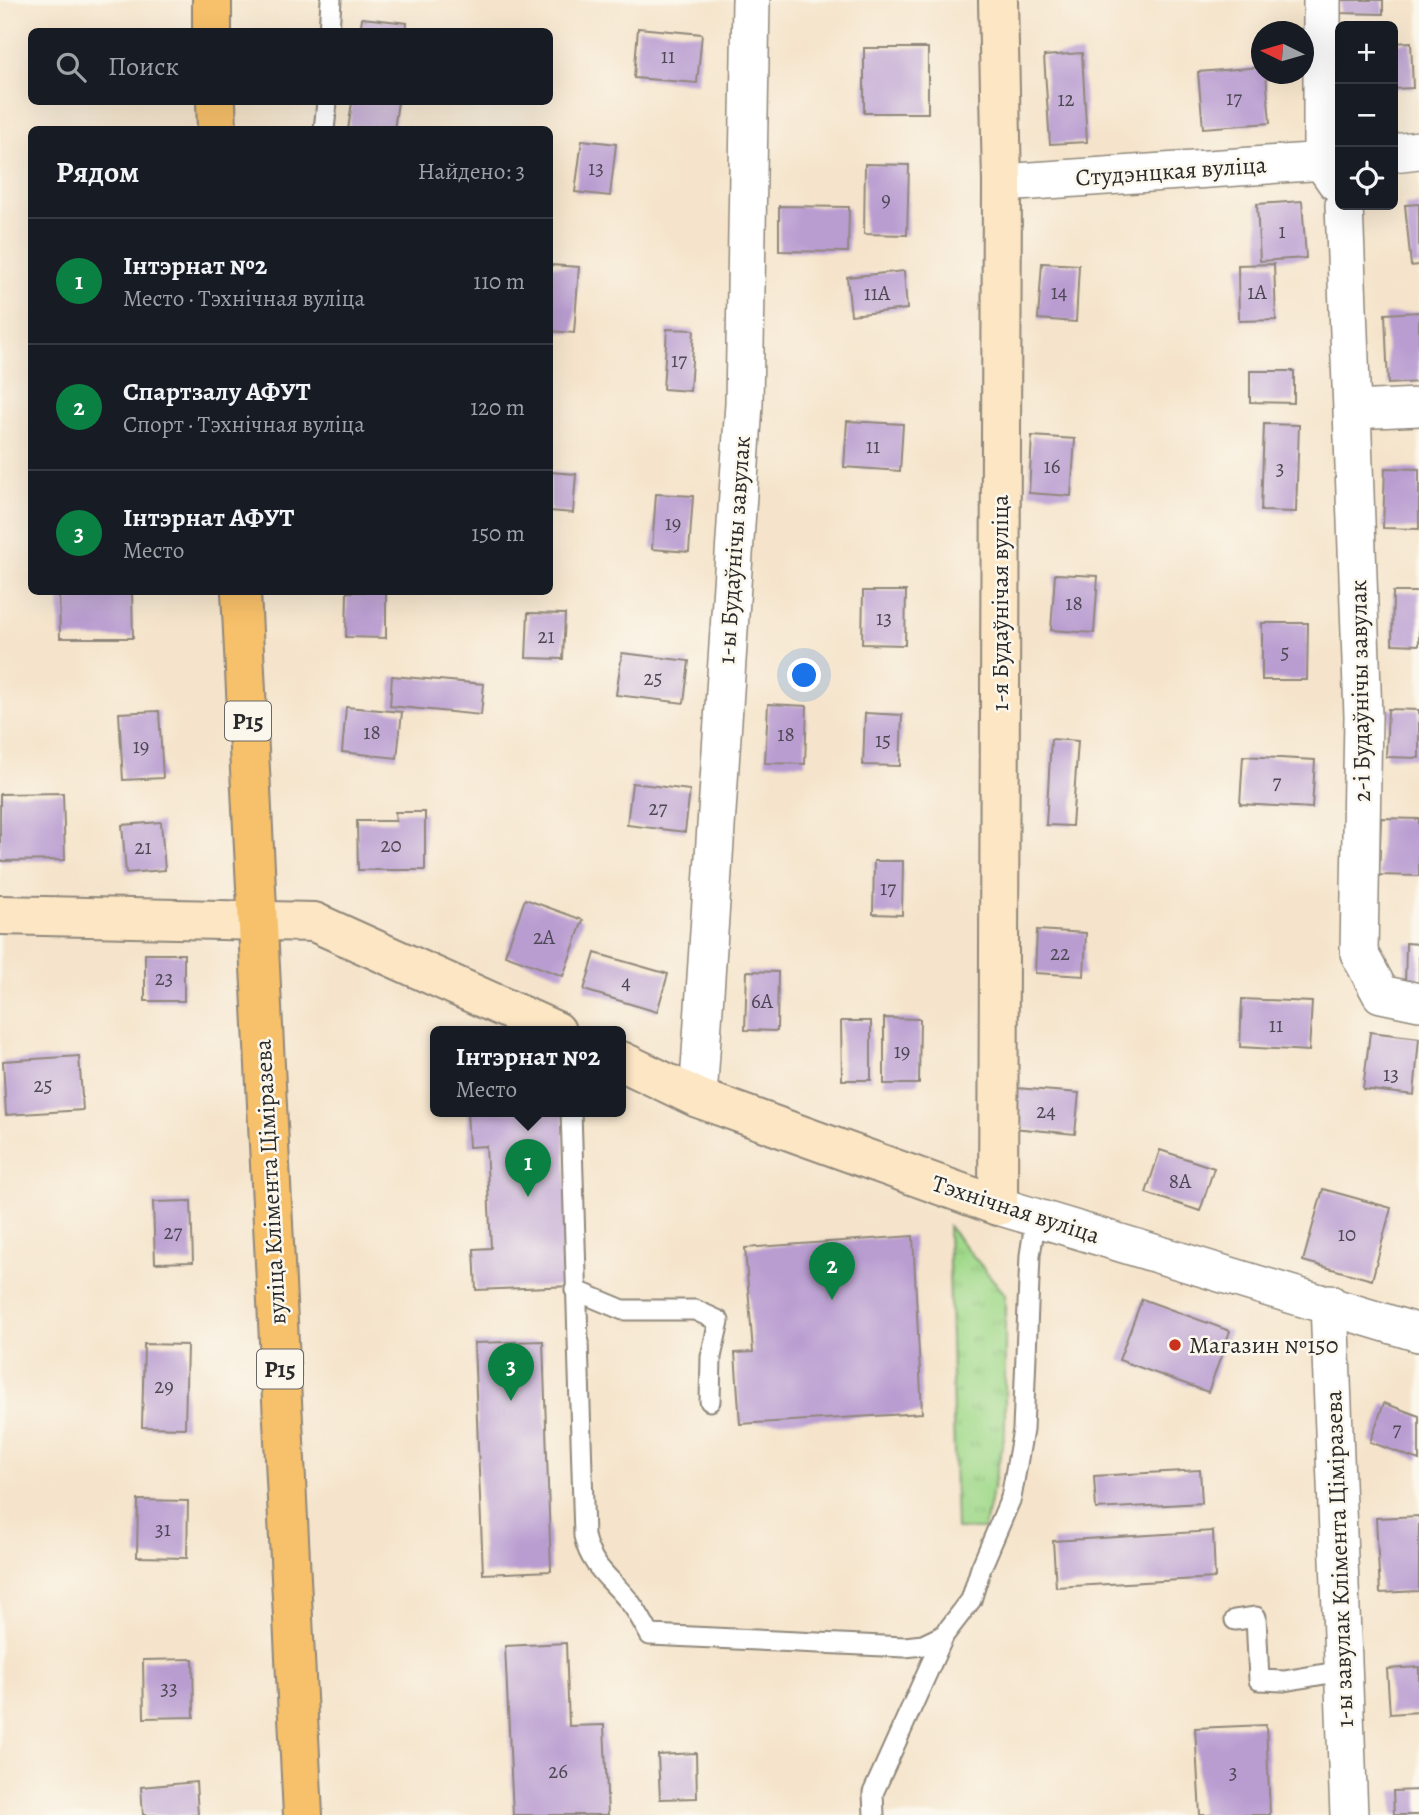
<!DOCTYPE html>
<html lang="ru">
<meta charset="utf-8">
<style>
body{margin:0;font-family:Alegreya,serif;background:#242831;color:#f1f3f6}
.controls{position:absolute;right:21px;top:21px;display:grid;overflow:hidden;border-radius:10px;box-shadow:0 7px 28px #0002}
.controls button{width:63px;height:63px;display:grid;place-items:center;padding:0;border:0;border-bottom:2px solid #363941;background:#171b24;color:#f1f3f6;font:35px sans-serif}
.compass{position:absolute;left:1251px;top:21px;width:63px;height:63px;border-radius:50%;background:#171b24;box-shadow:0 7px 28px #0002;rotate:275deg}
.you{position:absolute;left:805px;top:676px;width:24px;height:24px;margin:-18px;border:5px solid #fff;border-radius:50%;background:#1a73e8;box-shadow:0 0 0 10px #1a73e833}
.badge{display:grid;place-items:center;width:46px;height:46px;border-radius:50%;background:#0b8043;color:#fff;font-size:23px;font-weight:700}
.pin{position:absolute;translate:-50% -58px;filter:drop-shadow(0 2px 4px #0008)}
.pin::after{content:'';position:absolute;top:37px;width:24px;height:21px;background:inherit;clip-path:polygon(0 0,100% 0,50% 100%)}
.popup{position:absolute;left:430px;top:1026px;width:196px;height:91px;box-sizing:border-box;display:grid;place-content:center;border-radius:10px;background:#171b24;filter:drop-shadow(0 2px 5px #0005);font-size:23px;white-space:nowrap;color:#9ea1a6}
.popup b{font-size:26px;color:#f1f3f6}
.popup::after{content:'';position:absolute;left:50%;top:100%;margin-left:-14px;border:14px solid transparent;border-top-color:#171b24}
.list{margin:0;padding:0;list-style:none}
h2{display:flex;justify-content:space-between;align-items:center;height:91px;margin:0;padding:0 28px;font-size:30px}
h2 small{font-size:23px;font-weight:400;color:#9ea1a6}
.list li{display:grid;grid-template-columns:46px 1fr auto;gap:21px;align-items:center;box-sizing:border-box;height:126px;padding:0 28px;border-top:2px solid #363941}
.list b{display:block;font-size:26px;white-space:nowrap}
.list p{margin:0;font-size:23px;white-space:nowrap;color:#9ea1a6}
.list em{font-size:23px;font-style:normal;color:#9ea1a6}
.icon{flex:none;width:38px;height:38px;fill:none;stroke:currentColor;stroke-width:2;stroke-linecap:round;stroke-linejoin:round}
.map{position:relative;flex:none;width:1419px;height:1815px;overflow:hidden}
.search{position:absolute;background:#171b24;box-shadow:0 7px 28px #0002;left:28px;top:28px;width:525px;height:77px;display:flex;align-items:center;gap:18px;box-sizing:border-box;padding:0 24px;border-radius:10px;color:#9ea1a6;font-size:26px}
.panel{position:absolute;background:#171b24;box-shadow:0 7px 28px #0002;left:28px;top:126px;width:525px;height:469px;border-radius:10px}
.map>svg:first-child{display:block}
.grass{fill:url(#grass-tufts);stroke:#66825b;stroke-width:2}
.building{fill:#b99dd1}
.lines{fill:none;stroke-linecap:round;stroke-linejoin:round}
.lane-casing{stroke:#90887b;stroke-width:23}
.street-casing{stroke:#90887b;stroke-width:40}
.secondary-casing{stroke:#90887b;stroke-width:42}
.primary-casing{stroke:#90887b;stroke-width:42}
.lane{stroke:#fff;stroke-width:19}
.street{stroke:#fff;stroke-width:37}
.secondary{stroke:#fce6c4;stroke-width:38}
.primary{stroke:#f7c06b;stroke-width:38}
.poi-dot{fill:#c8321e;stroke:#fbf7ec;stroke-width:2.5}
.labels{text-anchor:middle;stroke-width:5;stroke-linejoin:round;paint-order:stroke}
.number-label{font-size:21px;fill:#4e4854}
.shield{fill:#fbf7ec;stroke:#696865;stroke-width:2}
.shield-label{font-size:23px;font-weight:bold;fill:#2b2b2b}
.street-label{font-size:24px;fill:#2b2b2b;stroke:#fbf7ec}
.poi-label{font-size:24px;fill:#2b2b2b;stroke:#fbf7ec;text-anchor:start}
</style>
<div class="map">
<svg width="1419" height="1815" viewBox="0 0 1419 1815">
<defs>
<pattern id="grass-tufts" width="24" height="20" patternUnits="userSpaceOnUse" patternTransform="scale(1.75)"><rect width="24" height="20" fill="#a1d98b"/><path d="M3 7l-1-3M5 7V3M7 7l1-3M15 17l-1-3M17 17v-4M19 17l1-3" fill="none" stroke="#8bba78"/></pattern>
</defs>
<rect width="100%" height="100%" fill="#fbf7ec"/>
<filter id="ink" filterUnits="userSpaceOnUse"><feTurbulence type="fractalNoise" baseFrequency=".0143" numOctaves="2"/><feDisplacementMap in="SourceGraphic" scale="14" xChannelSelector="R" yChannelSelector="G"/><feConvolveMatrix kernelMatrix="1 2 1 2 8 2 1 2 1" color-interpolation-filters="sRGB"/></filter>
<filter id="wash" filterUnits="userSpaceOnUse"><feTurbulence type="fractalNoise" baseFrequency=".00686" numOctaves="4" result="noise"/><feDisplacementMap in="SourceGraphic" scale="28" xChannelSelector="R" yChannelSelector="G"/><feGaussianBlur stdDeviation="1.57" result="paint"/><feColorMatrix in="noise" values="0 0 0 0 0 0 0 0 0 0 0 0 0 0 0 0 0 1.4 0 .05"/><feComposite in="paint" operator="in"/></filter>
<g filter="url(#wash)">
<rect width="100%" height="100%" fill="#f5e4cb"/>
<!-- grass -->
<path class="grass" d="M948 1226 1005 1294V1433L984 1529H956Z"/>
<g id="blocks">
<!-- building -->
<path class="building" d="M1340 0H1383V14L1340 13Z
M362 18 407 23 406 32H360Z
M638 28 702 34 697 83 634 78Z
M1411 42 1413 88 1393 89V43Z
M864 48H928V113H864Z
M1082 53 1087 142 1050 144 1044 56Z
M1262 67V74H1266L1270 123 1203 128 1198 72Z
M352 102H398L394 130H348Z
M582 140 616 144 610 196 575 192Z
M865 164 909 165 907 235 864 234Z
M1302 201 1306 258 1260 261 1257 204Z
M1419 204V265L1411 266 1405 205Z
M779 206 849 207 848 252 779 251Z
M1042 263 1079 265 1076 322 1038 319Z
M1274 264 1276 320 1239 321 1238 265Z
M550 265 579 267 574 333 550 331Z
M904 271 907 309 851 315 847 277Z
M1419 312V382L1388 384 1385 314Z
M667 329 694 330 690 391 663 389Z
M1250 371H1294V403L1250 402Z
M847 421 903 424 900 471 844 467Z
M1264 424 1299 425 1296 512 1261 511Z
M1032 436 1075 439 1071 496 1029 493Z
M1385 468 1419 469V529L1383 528Z
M550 472 576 474 573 513 550 511Z
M656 494 693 496 689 552 652 549Z
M1055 574 1098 576 1094 633 1051 630Z
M863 591H906L905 645 862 644Z
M59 592H132L133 638H60Z
M347 592H386V638L346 637Z
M1393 592H1419V645L1392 644Z
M528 613 565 614 563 659 526 658Z
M1262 623H1308L1307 680H1262Z
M622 653 689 661 684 703 616 695Z
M392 676 484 684 481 715 390 706Z
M768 704 807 706 805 764 765 763Z
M346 707 402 712 397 758 342 752Z
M1388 709 1419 710V758L1386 757Z
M159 711 163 778 123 780 119 713Z
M865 713 902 715 900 766 863 765Z
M1051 739 1078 741 1072 826 1046 825Z
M1243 756 1315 760 1312 808 1240 804Z
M632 783 690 790 685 832 627 825Z
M63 793 65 860 0 861V794Z
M395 812H425V870H358L357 821H396Z
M1381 818 1419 819V876L1379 875Z
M161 822 165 870 126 873 122 825Z
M874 861H903L902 915 873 914Z
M525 899 583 920 563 976 505 955Z
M1037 930 1086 933 1084 976 1035 973Z
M1406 943 1419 944V989L1405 988Z
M595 953 668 974 657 1012 584 990Z
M145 954H184V1001H145Z
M747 971 778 972 777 1031 745 1030Z
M1242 999 1312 1002 1309 1051 1240 1047Z
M884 1018 920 1019 919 1084H884Z
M841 1021H871V1080H842Z
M1370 1032 1419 1038 1414 1095 1363 1089Z
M79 1056 83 1110 6 1115 3 1061Z
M1016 1088 1079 1093 1075 1134 1013 1128Z
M467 1111H563L572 1286 476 1290 474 1249 491 1248 486 1146 469 1147Z
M1160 1150 1214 1168 1200 1211 1146 1193Z
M1323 1189 1391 1208 1372 1280 1303 1261Z
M191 1201 193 1262 155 1263 153 1202Z
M913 1236 922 1413 740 1424 735 1353 753 1352 745 1248Z
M1142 1299 1230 1331 1208 1392 1119 1360Z
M543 1341 551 1571 483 1574 474 1343Z
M144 1344 187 1345 185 1428 142 1427Z
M1384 1403 1419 1416V1460L1370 1442Z
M1200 1470 1202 1503 1096 1509 1094 1476Z
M138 1500 188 1501 187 1558 137 1557Z
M1419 1516V1591L1380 1593 1376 1518Z
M1213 1531 1215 1578 1056 1587 1053 1541Z
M566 1643 569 1726 604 1725 608 1815H513L505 1646Z
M193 1659 194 1717 144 1718 143 1660Z
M1419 1667V1712L1390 1714 1387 1669Z
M1266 1725 1270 1815H1200L1195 1728Z
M696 1753 697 1798 660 1799 658 1755Z
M196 1782 198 1815H143L141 1787Z
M1419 1790V1815H1394L1393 1791Z"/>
</g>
</g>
<g filter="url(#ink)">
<use href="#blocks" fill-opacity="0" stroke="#90887b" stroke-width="2"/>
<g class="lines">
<!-- lane casing -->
<g class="lane-casing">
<path id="lane" d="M329 32 331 0
M324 130 327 102
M571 1111 584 1536C591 1569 614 1580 632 1605 639 1614 644 1625 650 1635L905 1647 923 1645 944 1635
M575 1290 623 1310H695L719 1321 711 1357 710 1401
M1235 1620 1256 1617 1259 1680 1284 1681 1342 1671
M874 1815 873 1793 944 1635 971 1600 981 1568 1011 1498 1023 1430 1030 1255 1036 1217"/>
</g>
<!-- street casing -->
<g class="street-casing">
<path id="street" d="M1322 0V162L1336 182
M1393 153 1419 150
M1002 183 1340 160
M1344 205 1352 410
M1419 407 1352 410 1363 716 1359 953 1381 994 1419 1002
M698 1098 744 404 751 0
M998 1206 1419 1333
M1329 1303 1349 1815"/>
</g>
<!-- secondary casing -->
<g class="secondary-casing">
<path id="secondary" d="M0 915 314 922 556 1031
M621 1061 698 1098 998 1206 1002 183 998 0"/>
</g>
<!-- primary casing -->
<g class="primary-casing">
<path id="primary" d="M212 0V32
M216 102 217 130
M241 592 303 1815"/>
</g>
<!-- lane -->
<use href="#lane" class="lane"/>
<!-- street -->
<use href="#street" class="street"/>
<!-- secondary -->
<use href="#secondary" class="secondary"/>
<!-- primary -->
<use href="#primary" class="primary"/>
</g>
</g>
<!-- markers -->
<circle class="poi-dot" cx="1175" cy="1345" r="7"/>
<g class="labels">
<!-- number labels -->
<g class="number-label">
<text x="668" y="63">11</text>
<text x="1234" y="105">17</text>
<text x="1066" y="106">12</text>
<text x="596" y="175">13</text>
<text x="886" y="206">9</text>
<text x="1282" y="238">1</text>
<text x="1059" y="299">14</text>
<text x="1257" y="299">1А</text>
<text x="877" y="300">11А</text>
<text x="679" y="367">17</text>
<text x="873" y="453">11</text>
<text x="1052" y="473">16</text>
<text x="1280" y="475">3</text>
<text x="673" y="530">19</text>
<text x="1074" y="610">18</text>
<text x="884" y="625">13</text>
<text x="546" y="643">21</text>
<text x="1285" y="659">5</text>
<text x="653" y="685">25</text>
<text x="372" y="739">18</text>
<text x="786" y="741">18</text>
<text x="883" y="747">15</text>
<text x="141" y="753">19</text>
<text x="1277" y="789">7</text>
<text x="658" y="815">27</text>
<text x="391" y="852">20</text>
<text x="143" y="854">21</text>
<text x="888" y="895">17</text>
<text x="544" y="944">2А</text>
<text x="1060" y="960">22</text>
<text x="164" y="985">23</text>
<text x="626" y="989">4</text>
<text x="762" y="1008">6А</text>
<text x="1276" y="1032">11</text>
<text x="902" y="1058">19</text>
<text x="1391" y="1081">13</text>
<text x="43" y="1092">25</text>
<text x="1046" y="1118">24</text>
<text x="1180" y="1188">8А</text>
<text x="173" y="1239">27</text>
<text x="1347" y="1241">10</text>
<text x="164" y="1393">29</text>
<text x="1397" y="1436">7</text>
<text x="163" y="1536">31</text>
<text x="169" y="1695">33</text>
<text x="558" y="1778">26</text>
<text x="1233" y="1779">3</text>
</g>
<!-- shield labels -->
<g class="shield">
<rect x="225" y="701.5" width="46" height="39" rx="5"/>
<rect x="257" y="1349.5" width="46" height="39" rx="5"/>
</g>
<g class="shield-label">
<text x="248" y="729">Р15</text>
<text x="280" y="1377">Р15</text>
</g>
<!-- street labels -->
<g class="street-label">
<text transform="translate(1171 171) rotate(-4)" y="8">Студэнцкая вуліца</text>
<text transform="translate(734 550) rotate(-86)" y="8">1-ы Будаўнічы завулак</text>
<text transform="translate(1000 603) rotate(-90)" y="8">1-я Будаўнічая вуліца</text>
<text transform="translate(1360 691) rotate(-91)" y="8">2-і Будаўнічы завулак</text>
<text transform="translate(270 1182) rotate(-93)" y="8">вуліца Клімента Ціміразева</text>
<text transform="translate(1016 1209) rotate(18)" y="8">Тэхнічная вуліца</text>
<text transform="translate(1339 1559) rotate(-92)" y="8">1-ы завулак Клімента Ціміразева</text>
</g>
<!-- poi labels -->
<g class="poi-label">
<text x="1189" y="1353">Магазин №150</text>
</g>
</g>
</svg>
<div class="controls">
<button>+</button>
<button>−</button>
<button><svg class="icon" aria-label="locate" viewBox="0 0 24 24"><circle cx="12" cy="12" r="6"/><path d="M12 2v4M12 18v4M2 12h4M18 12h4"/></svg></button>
</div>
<svg class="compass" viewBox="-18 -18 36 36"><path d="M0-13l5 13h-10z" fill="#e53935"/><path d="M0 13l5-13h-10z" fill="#9ea1a6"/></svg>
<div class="you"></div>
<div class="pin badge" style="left:528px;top:1197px">1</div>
<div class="popup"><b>Інтэрнат №2</b>Место</div>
<div class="pin badge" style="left:832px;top:1300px">2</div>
<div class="pin badge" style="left:511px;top:1401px">3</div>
<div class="search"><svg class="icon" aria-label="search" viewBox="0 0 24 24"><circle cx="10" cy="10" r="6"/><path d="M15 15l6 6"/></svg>Поиск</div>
<section class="panel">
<h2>Рядом<small>Найдено: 3</small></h2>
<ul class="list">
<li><span class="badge">1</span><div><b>Інтэрнат №2</b><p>Место · Тэхнічная вуліца</p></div><em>110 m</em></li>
<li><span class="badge">2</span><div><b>Спартзалу АФУТ</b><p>Спорт · Тэхнічная вуліца</p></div><em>120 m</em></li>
<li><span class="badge">3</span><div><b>Інтэрнат АФУТ</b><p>Место</p></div><em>150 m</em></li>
</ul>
</section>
</div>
